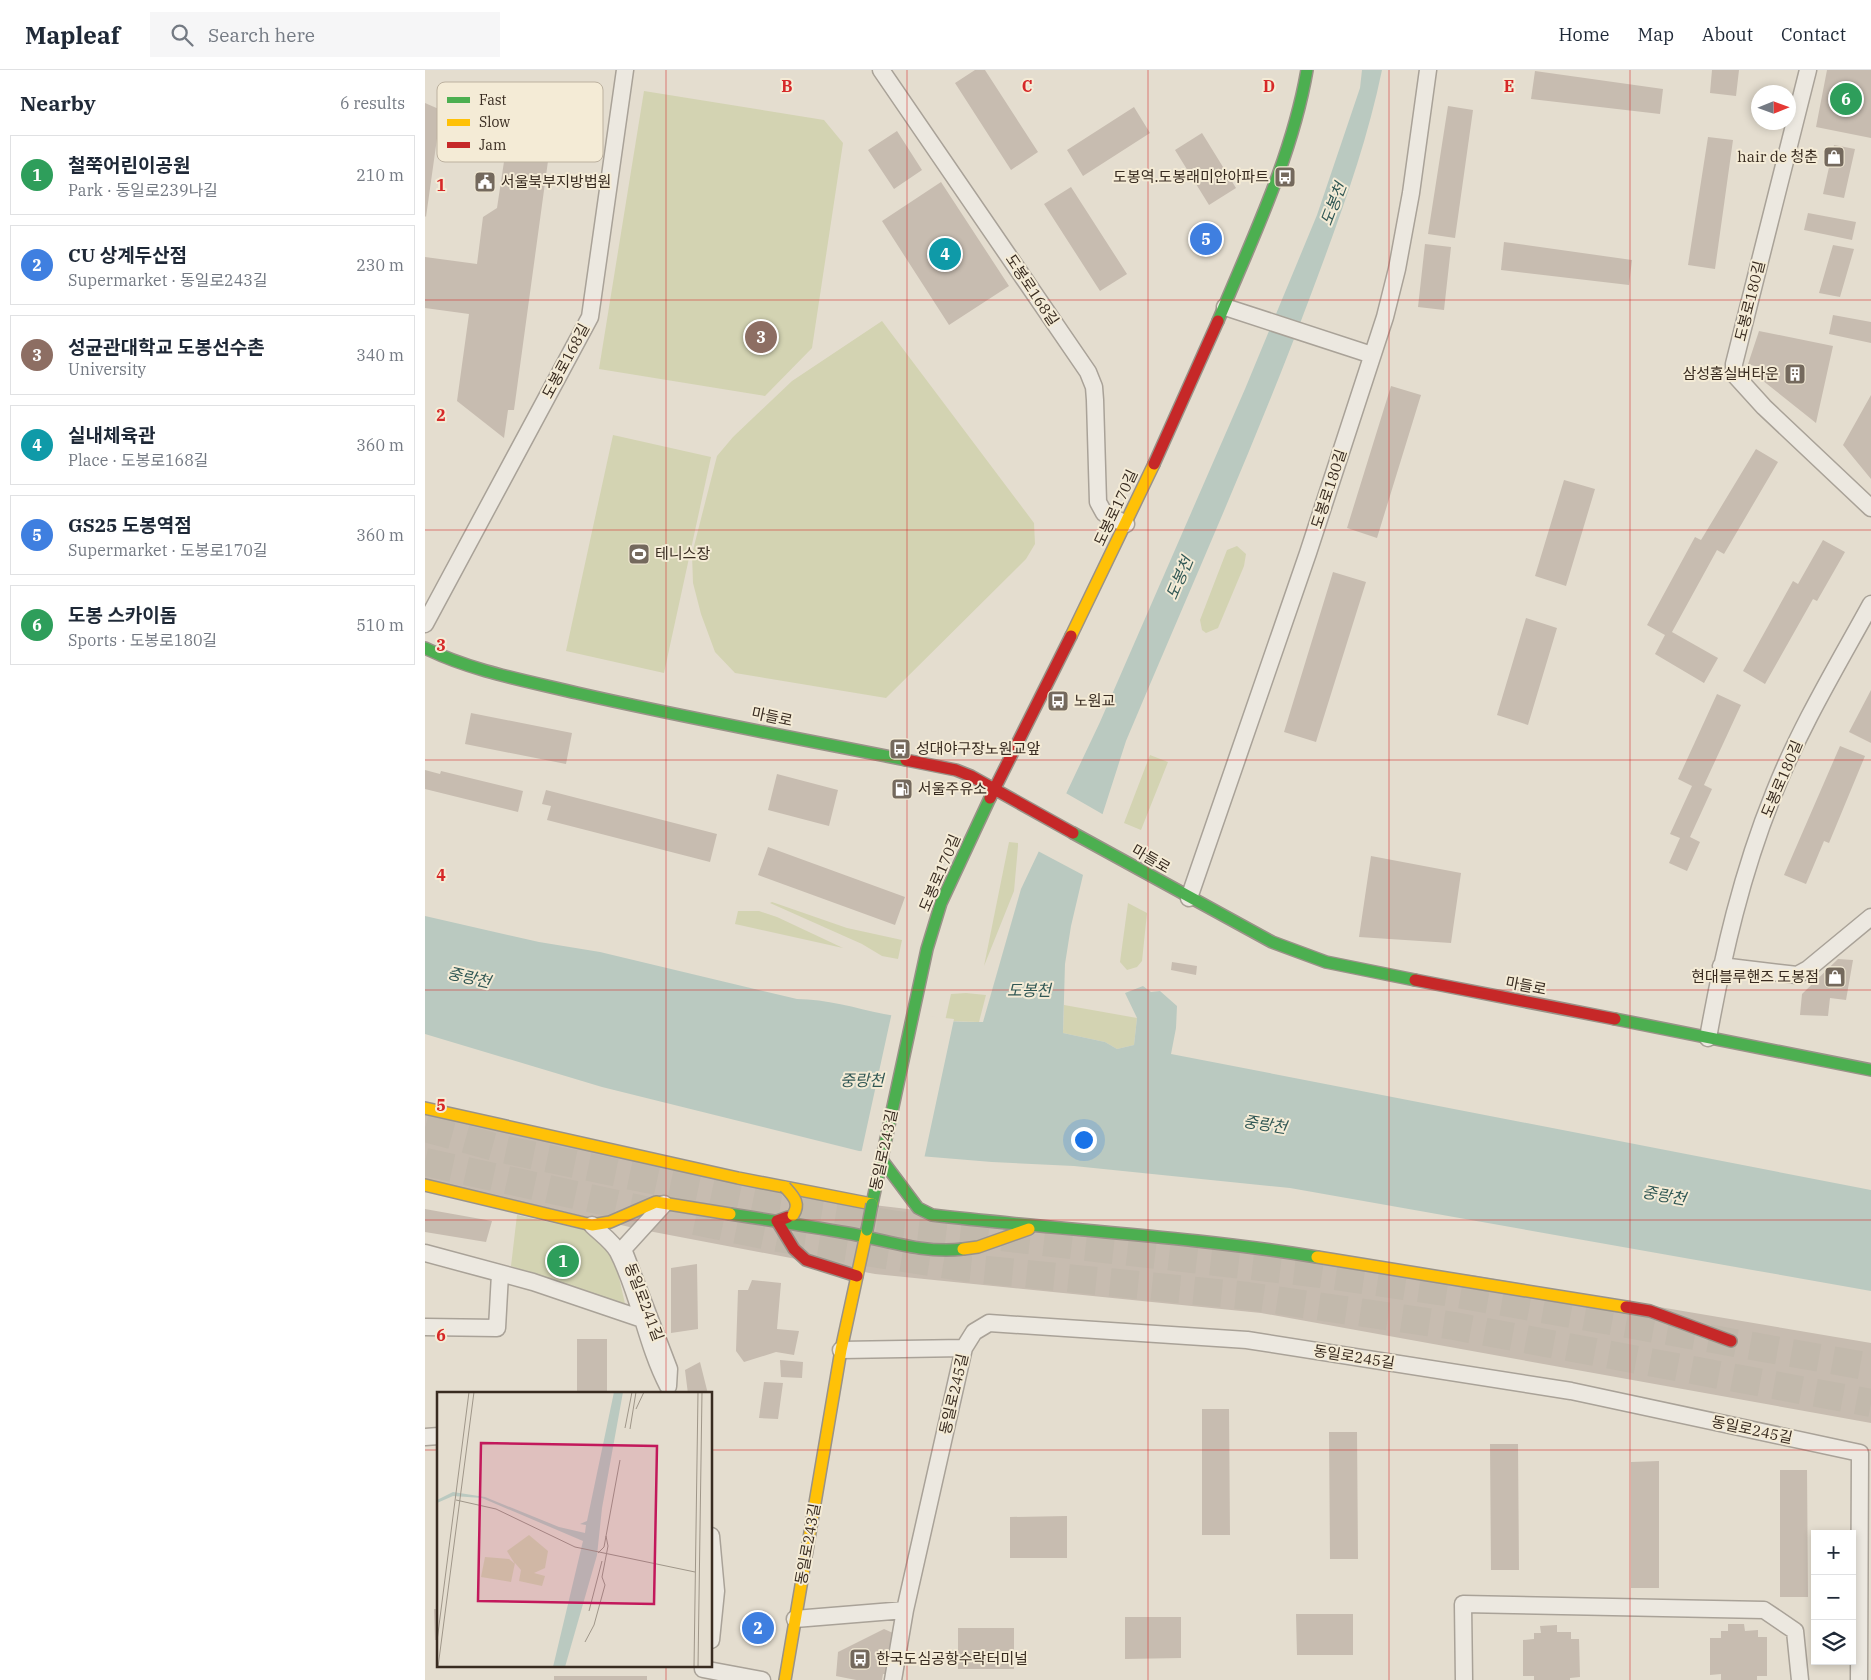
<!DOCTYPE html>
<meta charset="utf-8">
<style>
body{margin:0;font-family:"IBM Plex Serif","Noto Sans KR",serif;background:#f6f6f7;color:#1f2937}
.controls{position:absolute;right:15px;bottom:15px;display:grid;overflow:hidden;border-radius:0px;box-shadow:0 2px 8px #0003}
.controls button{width:45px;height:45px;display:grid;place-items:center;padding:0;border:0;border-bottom:1px solid #e0e1e3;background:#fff;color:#1f2937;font:25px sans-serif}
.compass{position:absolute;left:1326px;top:15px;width:45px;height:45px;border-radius:50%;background:#fff;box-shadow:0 2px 8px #0003;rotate:89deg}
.you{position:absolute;left:658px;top:1069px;width:18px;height:18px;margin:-12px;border:4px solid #fff;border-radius:50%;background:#1a73e8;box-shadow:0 0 0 8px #1a73e833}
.badge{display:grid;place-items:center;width:32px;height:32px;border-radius:50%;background:#b45309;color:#fff;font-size:16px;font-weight:700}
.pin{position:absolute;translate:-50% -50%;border:2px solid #fff;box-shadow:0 1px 5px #0006}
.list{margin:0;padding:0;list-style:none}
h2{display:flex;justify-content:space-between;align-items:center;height:65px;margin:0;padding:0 20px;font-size:21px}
h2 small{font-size:16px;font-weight:400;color:#747a83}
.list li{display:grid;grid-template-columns:32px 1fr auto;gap:15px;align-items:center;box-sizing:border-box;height:80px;margin:0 10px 10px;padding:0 10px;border:1px solid #e0e1e3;border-radius:0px}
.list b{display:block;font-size:19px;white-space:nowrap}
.list p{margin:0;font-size:16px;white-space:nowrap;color:#747a83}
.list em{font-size:16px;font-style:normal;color:#747a83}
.icon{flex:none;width:28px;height:28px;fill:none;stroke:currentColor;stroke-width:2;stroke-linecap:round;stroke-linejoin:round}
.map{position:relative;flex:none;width:1446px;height:1610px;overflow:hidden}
header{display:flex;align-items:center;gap:30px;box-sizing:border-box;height:70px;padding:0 25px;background:#fff;border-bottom:1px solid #e0e1e3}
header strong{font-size:24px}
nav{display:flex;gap:28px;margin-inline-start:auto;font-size:18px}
.search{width:350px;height:45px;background:#f6f6f7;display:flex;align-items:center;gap:12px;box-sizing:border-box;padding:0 18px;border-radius:0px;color:#747a83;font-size:19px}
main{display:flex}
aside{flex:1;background:#fff}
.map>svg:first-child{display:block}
.green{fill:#d3d3b2}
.water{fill:#bac9c0}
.pier{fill:#e4ddcf}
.building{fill:#c7bcb0}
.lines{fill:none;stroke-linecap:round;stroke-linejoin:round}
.highway-tunnel{stroke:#c2b9ac;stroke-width:28;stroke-dasharray:28 14;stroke-linecap:butt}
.street-casing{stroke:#a9a298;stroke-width:19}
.fast-casing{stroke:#999288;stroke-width:14}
.slow-casing{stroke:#999288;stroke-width:14}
.jam-casing{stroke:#999288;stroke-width:14}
.street{stroke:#ece8e0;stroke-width:16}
.fast{stroke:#4caf50;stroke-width:11}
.slow{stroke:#ffc107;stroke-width:11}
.jam{stroke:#c62828;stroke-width:11}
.fast-bridge-casing{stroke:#999288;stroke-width:14;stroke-linecap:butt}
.slow-bridge-casing{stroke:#999288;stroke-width:14;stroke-linecap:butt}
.fast-bridge{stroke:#4caf50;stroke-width:11}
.slow-bridge{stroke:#ffc107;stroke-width:11}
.grid{fill:none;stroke:#d62828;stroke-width:1;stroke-opacity:0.55}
.labels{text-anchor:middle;stroke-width:4;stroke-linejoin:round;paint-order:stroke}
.poi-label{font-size:15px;fill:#382b20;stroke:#f4ebd6;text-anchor:start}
.street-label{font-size:15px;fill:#382b20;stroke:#f4ebd6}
.water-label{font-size:16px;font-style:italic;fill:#305754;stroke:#f4ebd6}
.inset-road{fill:none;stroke:#9f9689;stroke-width:1}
.view{fill:#c2185b;fill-opacity:0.15;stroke:#c2185b;stroke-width:2.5}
.inset-edge{fill:none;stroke:#382b20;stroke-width:2.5}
.key{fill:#f4ebd6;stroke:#bcb19f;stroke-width:1}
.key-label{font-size:14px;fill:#382b20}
.grid-label{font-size:16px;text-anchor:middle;font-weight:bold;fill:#d62828;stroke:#f4ebd6;stroke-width:4;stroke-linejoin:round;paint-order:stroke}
</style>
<header>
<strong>Mapleaf</strong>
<div class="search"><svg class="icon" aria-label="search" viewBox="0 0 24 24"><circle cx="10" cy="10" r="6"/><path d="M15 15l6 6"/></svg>Search here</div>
<nav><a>Home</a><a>Map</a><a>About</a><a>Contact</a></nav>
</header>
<main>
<aside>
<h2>Nearby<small>6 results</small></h2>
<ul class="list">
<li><span class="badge" style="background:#2e9e5b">1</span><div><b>철쭉어린이공원</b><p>Park · 동일로239나길</p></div><em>210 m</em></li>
<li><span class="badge" style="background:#3f7fe0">2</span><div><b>CU 상계두산점</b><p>Supermarket · 동일로243길</p></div><em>230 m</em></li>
<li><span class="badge" style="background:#8d6e63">3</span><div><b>성균관대학교 도봉선수촌</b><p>University</p></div><em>340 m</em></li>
<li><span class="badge" style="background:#0f9aa8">4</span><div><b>실내체육관</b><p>Place · 도봉로168길</p></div><em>360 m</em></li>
<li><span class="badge" style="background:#3f7fe0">5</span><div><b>GS25 도봉역점</b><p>Supermarket · 도봉로170길</p></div><em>360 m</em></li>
<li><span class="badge" style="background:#2e9e5b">6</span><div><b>도봉 스카이돔</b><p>Sports · 도봉로180길</p></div><em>510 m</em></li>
</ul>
</aside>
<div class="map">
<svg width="1446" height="1610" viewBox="0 0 1446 1610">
<rect width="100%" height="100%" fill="#e4ddcf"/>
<!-- green -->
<path class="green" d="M219 21 399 50 418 73 387 278 340 326 174 299Z
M457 251 609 453 610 474 601 489 461 628 310 603 290 582 276 544 268 513 267 484 292 386 308 367 367 311Z
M188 365 286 387 239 603 141 581Z
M812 476 821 484 819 496 793 558 781 563 777 560 775 550 802 480Z
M725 685 743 692 716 760 699 753Z
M584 772 593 773V776L589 821 559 896Z
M347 832 422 858 477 870 473 889 457 886 437 874 345 833Z
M703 833 722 843 717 891 712 897 702 900 695 892Z
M313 841H334L352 847 418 878 310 854Z
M541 923 561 925 554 952 520 951 526 924Z
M639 935 712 948 709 975 692 979 680 972 638 963Z
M92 1145 164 1161 189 1186 201 1238 86 1196Z"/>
<!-- water -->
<path class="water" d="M937 0H957C941 78 913 152 885 227 829 377 763 523 701 671L658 805 646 856 640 894 638 963 680 972 692 979 709 975 712 948 700 923 718 916 726 922 735 921 752 936 751 958 746 984 1446 1120V1221L865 1118 649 1096 567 1092 434 1081 177 1017 0 964V846L114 872 175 882 372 929C401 929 430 938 459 944 491 950 525 952 558 952L596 819 675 652 820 319 892 145 935 18Z"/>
<!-- pier -->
<path class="pier" d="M639 722 679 745 660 806 611 780Z
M467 942 529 949 499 1089 436 1084Z"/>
<!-- building -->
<path class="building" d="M550 0H560L613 82 586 100 530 13Z
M1287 0H1314L1311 26 1285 23Z
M1402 0H1446V68L1391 57Z
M1110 1 1238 19 1235 44 1106 29Z
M0 33 16 40 1 147 0 146Z
M1023 36 1048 40 1030 168 1003 164Z
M709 37 725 63 658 106 642 80Z
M472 61 497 100 469 119 443 80Z
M777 63 811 118 784 135 750 80Z
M1283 67 1308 70 1290 199 1263 195Z
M1409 75 1430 79 1419 128 1398 124Z
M80 85 123 91 89 340H83L79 368 32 331 44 244 0 238V187L52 194 58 147 72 138Z
M516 112 584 216 524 255 457 151Z
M646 117 702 204 675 221 619 134Z
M1383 143 1431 152 1427 170 1379 160Z
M1079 172 1207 190 1204 215 1076 200Z
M1000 174 1026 177 1019 240 993 237Z
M1408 175 1429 179 1415 227 1394 223Z
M1408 245 1446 252V273L1404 264Z
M1334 261 1408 276 1391 353 1337 310 1340 299 1323 294Z
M966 316 996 325 952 468 922 458Z
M1446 325V409L1418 375Z
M1331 379 1353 392 1299 484 1292 480 1247 562 1293 588 1279 613 1230 584 1240 565 1222 555 1270 467 1276 470Z
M1139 410 1170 419 1141 516 1110 506Z
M1398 470 1420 482 1392 531 1388 529 1340 614 1318 601 1368 511 1373 514Z
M908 502 941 512 891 672 859 662Z
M1101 548 1132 558 1103 655 1072 645Z
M1446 620V673L1424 662Z
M1292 624 1316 635 1279 715 1287 719 1265 767 1275 772 1262 801 1244 793 1255 768 1245 764 1267 716 1253 709Z
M46 643 147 663 141 694 40 674Z
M1415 676 1440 686 1404 773 1399 771 1381 814 1359 805Z
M0 700 15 704 16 701 98 721 93 742 0 719Z
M352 704 413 720 404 756 343 740Z
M121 720 292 764 285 792 122 750 126 736 117 734Z
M343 777 480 827 470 855 333 805Z
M946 786 1036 803 1026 873 934 867Z
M1413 889 1428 890 1421 930 1405 928 1403 946 1375 945 1377 924Z
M747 892 772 896 771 905 746 900Z
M0 1044 423 1132 1046 1205 1446 1273V1353L836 1243 450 1204 213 1159 0 1109Z
M0 1139 67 1151 61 1172 0 1162Z
M272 1194 273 1259 246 1263V1198Z
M327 1210 356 1213 352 1259 374 1261 369 1285 351 1282 319 1292 311 1281 313 1220H323Z
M152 1269H182V1324H152Z
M355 1290 378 1292 377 1308 356 1307Z
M275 1292 283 1324H263L260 1300Z
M339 1312 358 1313 353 1349 334 1348Z
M777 1339H804L805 1465H777Z
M904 1362H932L933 1489H905Z
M1065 1374H1093L1094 1500H1066Z
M1234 1391V1518H1206V1392Z
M1355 1400H1382L1383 1527H1355Z
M642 1446V1488H585V1447Z
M9 1539H14V1570H10Z
M871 1544H928V1585H872Z
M700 1547H756V1588L700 1589Z
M1303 1554H1319L1320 1561 1333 1560V1567H1342V1606H1332V1610H1296V1604L1285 1605V1568H1296V1561H1303Z
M1132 1555V1562H1146V1569H1154L1155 1607 1145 1608V1610H1109V1606H1098V1570L1109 1569V1563H1116L1115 1556Z
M533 1558H589V1599H533Z
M459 1559 468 1563 461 1604H458L457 1610H431L411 1606 413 1582Z
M129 1606H222V1610H129Z"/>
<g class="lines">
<!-- highway-tunnel -->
<path class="highway-tunnel" d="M0 1058 77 1079 347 1135 472 1155 896 1204 1027 1223 1446 1297
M0 1092 228 1142
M270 1151 353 1168 542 1198 823 1226 1029 1256 1446 1333"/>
<!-- street casing -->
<g class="street-casing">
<path id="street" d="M456 0 663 302 669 317 670 330 673 432 679 443 701 454
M1383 0 1309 294V304L1339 337 1446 438
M800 237 947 285
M0 554 165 247 200 0
M764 828 883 483 960 247 972 199 986 123 1003 0
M1296 896 1372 905 1383 899 1446 847
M1283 968C1298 884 1317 802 1349 723 1375 657 1412 596 1446 534
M167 1155C175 1163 188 1172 193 1182 215 1225 221 1274 243 1316L244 1299 198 1179 239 1134
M0 1183 108 1212 220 1250
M0 1257 72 1258 75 1204
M416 1280 539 1278
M0 1367 14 1366
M286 1466 291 1521 286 1570
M370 1549 480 1540
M278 1599 337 1610
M468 1610 480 1540 539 1278 549 1262 564 1253 822 1270 1146 1321 1435 1383 1434 1610
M1039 1610 1038 1534 1339 1540 1370 1561 1375 1610"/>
</g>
<!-- fast casing -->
<g class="fast-casing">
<path id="fast" d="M793 251C827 169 867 87 882 0
M0 578C46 601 102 611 152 623 261 648 372 668 481 690
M648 763 847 872 901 892 990 910
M1190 949 1446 1000
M457 1090 493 1138 507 1145C635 1160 765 1166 892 1187
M447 1134 502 879 516 833 565 728
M305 1144C344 1150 383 1156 422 1163 460 1170 499 1184 538 1179"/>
</g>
<!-- slow casing -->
<g class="slow-casing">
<path id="slow" d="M646 566 729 394
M0 1038 313 1108 447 1134
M0 1115 167 1155 185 1152 231 1132 305 1144
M538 1179 553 1177 604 1159
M892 1187 1201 1237
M360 1610 416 1280 442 1160"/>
</g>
<!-- jam casing -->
<g class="jam-casing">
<path id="jam" d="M729 394 793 251
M481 690 531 700 546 706 648 763
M565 728 646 566
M990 910 1190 949
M363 1147 352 1151 369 1179 381 1190 432 1206
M1201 1237 1225 1241 1306 1271"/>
</g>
<!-- street -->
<use href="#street" class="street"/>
<!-- fast -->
<use href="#fast" class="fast"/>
<!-- slow -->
<use href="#slow" class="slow"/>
<!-- jam -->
<use href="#jam" class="jam"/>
<!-- fast-bridge casing -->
<g class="fast-bridge-casing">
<path id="fast-bridge" d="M442 1160 447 1134"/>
</g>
<!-- slow-bridge casing -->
<g class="slow-bridge-casing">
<path id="slow-bridge" d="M360 1117C368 1126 376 1133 368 1145"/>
</g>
<!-- fast-bridge -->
<use href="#fast-bridge" class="fast-bridge"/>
<!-- slow-bridge -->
<use href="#slow-bridge" class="slow-bridge"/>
</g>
<!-- grid -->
<path class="grid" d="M241 0V1324M482 0V1610M723 0V1610M964 0V1610M1205 0V1610M0 230H1446M0 460H1446M0 690H1446M0 920H1446M0 1150H1446M0 1380H14M286 1380H1446M241 1596V1610"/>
<!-- icons -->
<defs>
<g id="shop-square" transform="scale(1.125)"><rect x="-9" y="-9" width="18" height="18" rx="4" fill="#74695d" stroke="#f4ebd6"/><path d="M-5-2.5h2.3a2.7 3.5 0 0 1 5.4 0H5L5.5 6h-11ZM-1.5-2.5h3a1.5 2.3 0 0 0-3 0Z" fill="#fff"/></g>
<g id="bus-square" transform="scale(1.125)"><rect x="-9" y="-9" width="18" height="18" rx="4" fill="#74695d" stroke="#f4ebd6"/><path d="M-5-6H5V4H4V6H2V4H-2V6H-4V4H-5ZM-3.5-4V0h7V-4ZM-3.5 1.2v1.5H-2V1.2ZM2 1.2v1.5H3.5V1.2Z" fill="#fff"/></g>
<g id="civic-square" transform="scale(1.125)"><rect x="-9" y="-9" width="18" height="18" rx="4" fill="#74695d" stroke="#f4ebd6"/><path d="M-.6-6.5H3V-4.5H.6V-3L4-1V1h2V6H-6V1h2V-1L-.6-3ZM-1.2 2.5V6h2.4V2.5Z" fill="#fff"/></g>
<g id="building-square" transform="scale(1.125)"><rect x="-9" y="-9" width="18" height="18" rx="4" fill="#74695d" stroke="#f4ebd6"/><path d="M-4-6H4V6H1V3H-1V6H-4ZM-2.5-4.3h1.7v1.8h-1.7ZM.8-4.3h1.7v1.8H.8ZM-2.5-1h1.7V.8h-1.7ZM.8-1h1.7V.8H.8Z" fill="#fff"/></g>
<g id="stadium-square" transform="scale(1.125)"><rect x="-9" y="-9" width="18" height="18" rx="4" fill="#74695d" stroke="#f4ebd6"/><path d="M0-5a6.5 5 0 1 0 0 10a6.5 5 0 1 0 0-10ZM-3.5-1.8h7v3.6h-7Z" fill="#fff"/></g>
<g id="fuel-square" transform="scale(1.125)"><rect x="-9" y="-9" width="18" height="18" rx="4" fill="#74695d" stroke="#f4ebd6"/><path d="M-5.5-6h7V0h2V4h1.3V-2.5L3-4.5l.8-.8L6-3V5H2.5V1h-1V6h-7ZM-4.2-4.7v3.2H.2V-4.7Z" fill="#fff"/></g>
</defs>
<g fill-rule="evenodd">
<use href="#shop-square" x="1409" y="87"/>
<use href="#bus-square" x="860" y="107"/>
<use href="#civic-square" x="60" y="112"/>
<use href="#building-square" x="1370" y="304"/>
<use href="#stadium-square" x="214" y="484"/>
<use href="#bus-square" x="633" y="631"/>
<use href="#bus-square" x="475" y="679"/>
<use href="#fuel-square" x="477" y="719"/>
<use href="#shop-square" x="1410" y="907"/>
<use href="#bus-square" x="435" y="1589"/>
</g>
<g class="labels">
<!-- poi labels -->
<g class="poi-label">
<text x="1393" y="92" text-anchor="end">hair de 청춘</text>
<text x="844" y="112" text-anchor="end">도봉역.도봉래미안아파트</text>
<text x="76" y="117">서울북부지방법원</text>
<text x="1354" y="309" text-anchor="end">삼성홈실버타운</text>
<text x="230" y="489">테니스장</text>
<text x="649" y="636">노원교</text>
<text x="491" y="684">성대야구장노원교앞</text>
<text x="493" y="724">서울주유소</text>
<text x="1394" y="912" text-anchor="end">현대블루핸즈 도봉점</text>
<text x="451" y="1594">한국도심공항수락터미널</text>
</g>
<!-- street labels -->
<g class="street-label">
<text transform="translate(607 220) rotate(56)" y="5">도봉로168길</text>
<text transform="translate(1325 231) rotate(-76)" y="5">도봉로180길</text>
<text transform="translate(141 291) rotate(-62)" y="5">도봉로168길</text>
<text transform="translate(904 419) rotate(-72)" y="5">도봉로180길</text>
<text transform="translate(691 438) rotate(-65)" y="5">도봉로170길</text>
<text transform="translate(347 647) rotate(12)" y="5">마들로</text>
<text transform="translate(1357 709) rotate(-67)" y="5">도봉로180길</text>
<text transform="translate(726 789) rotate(30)" y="5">마들로</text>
<text transform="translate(515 803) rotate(-67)" y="5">도봉로170길</text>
<text transform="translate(1101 916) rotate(11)" y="5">마들로</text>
<text transform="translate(459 1080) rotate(-78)" y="5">동일로243길</text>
<text transform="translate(219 1232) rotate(69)" y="5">동일로241길</text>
<text transform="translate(929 1287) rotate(9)" y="5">동일로245길</text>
<text transform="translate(529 1324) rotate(-77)" y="5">동일로245길</text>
<text transform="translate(1327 1360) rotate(12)" y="5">동일로245길</text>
<text transform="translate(383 1474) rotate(-80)" y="5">동일로243길</text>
</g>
<!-- water labels -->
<g class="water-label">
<text transform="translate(908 134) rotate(-69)" y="6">도봉천</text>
<text transform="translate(754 508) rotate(-67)" y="6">도봉천</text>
<text transform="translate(44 907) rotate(13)" y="6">중랑천</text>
<text x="604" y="926">도봉천</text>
<text x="437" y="1016">중랑천</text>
<text transform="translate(840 1054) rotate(9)" y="6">중랑천</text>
<text transform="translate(1239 1125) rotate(10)" y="6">중랑천</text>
</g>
</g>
<!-- overview -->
<g transform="translate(12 1322)">
<rect width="275" height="275" fill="#e4ddcf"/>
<path d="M92 143 111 159 108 176 97 181 108 184 105 194 82 189 84 178 78 171 74 190 44 185 48 165 72 167 78 172 70 159Z" fill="#d3d3b2"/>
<path d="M177 0H186L165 116 160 163 128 275H116L146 149 45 106 16 104 0 111V108L16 100 48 105 122 135 148 141 149 133 143 132 150 129Z" fill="#bac9c0"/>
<path class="inset-road" d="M199 17 207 0M188 36 195 0M193 37 199 0M19 108 59 117 138 155 258 180M161 161 167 155 183 68M152 219 165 169M0 249 32 0M148 250 157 233 168 193 165 185 171 154 169 144M1 275 37 0M257 275 261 0M261 275 265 0"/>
<path class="view" d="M44 51 220 54 217 212 41 209Z"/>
<rect width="275" height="275" class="inset-edge"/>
</g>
<!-- legend -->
<rect x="12" y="12" width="166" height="80" rx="8" class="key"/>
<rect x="22" y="27" width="23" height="6" fill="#4caf50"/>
<rect x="22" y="49" width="23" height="7" fill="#ffc107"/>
<rect x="22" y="72" width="23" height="6" fill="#c62828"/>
<g class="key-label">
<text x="54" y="35">Fast</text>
<text x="54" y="57">Slow</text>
<text x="54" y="80">Jam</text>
</g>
<g class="grid-label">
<text x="362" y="22">B</text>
<text x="602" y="22">C</text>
<text x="844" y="22">D</text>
<text x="1084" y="22">E</text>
<text x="16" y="121">1</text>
<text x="16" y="351">2</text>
<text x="16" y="581">3</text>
<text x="16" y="811">4</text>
<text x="16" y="1041">5</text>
<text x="16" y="1271">6</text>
</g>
</svg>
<div class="controls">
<button>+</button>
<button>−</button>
<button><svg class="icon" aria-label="layers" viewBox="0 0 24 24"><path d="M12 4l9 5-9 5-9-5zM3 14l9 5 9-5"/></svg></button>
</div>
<svg class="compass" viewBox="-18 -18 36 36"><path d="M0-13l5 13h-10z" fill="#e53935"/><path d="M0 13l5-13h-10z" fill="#747a83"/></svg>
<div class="you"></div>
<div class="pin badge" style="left:138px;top:1191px;background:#2e9e5b">1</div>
<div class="pin badge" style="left:333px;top:1558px;background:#3f7fe0">2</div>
<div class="pin badge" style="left:336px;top:267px;background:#8d6e63">3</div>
<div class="pin badge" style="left:520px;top:184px;background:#0f9aa8">4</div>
<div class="pin badge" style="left:781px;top:169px;background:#3f7fe0">5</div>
<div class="pin badge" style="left:1421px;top:29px;background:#2e9e5b">6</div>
</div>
</main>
